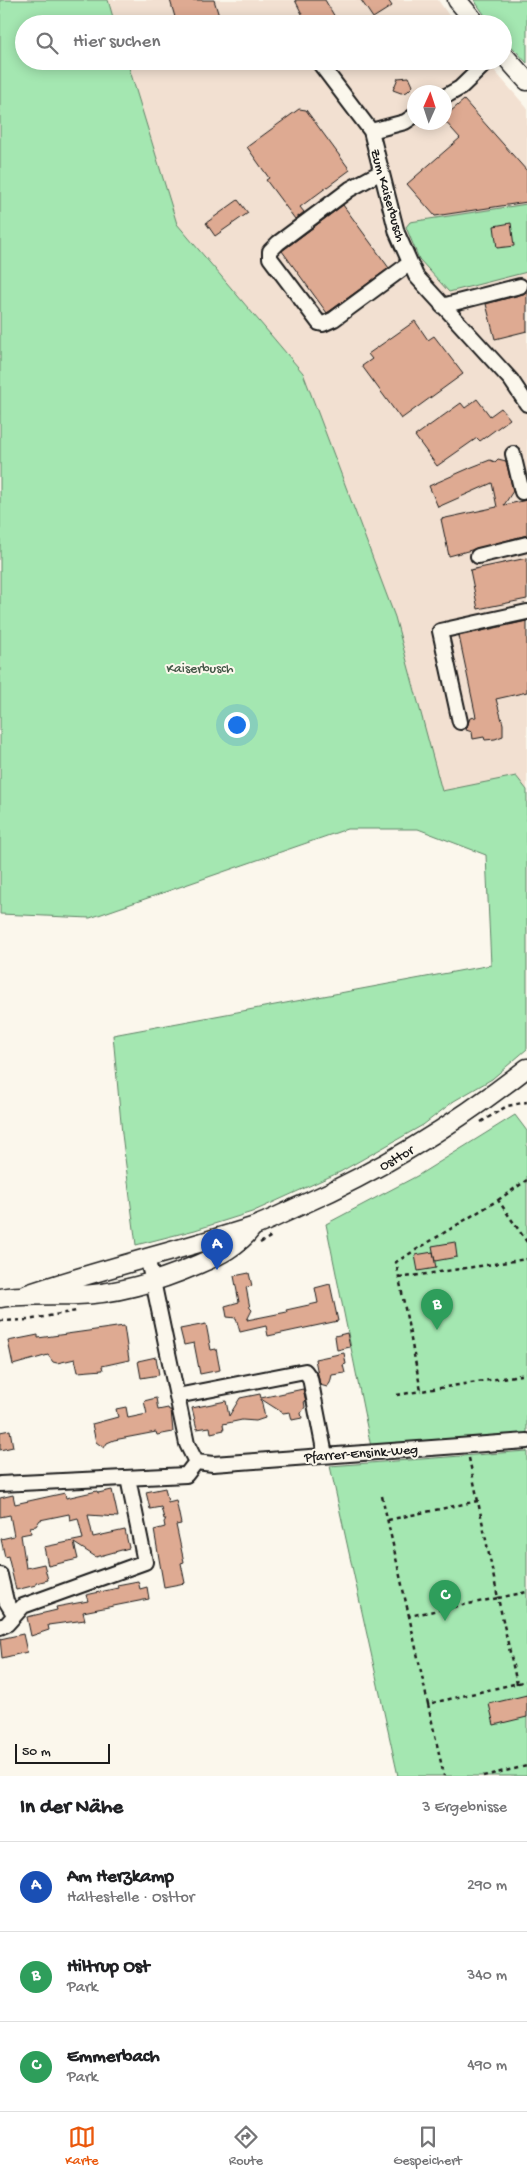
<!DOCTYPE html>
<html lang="de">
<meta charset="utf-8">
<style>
body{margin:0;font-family:"Gochi Hand",sans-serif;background:#f2f2f2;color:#202124}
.compass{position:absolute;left:407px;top:85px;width:45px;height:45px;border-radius:50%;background:#fff;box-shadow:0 2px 12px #0003;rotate:3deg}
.scale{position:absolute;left:15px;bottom:12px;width:95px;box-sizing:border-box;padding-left:5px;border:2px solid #1c1c1c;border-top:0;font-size:14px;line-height:18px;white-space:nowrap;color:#1c1c1c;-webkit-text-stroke:4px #fbf7ec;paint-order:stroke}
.you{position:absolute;left:236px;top:724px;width:18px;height:18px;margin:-12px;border:4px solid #fff;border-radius:50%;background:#1a73e8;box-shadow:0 0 0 8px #1a73e833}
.badge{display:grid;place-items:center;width:32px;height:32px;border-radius:50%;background:#ea580c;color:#fff;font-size:16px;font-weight:700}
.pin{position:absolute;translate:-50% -41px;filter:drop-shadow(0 1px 2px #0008)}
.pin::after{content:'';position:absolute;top:26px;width:18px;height:15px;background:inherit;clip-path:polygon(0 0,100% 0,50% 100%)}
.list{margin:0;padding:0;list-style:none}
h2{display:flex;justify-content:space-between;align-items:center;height:65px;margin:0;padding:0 20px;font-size:21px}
h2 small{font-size:16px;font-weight:400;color:#757577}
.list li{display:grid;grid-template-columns:32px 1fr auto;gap:15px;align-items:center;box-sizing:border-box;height:90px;padding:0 20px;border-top:1px solid #e0e0e0}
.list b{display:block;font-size:19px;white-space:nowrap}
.list p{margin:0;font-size:16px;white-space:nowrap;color:#757577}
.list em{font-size:16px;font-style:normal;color:#757577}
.icon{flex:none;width:28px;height:28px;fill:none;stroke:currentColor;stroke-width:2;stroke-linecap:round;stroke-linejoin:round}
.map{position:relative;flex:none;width:527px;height:1776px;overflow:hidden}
.search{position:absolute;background:#fff;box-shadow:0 2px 12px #0003;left:15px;right:15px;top:15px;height:55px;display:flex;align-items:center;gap:12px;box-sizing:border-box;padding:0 18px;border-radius:28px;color:#757577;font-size:19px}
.sheet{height:335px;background:#fff}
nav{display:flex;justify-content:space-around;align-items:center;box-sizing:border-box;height:70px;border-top:1px solid #e0e0e0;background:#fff;font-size:14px;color:#757577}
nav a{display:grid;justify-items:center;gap:2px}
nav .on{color:#ea580c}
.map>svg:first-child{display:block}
.built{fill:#f2e0d1;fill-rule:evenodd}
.green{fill:#a4e7b1;stroke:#608266}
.building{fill:#deaa92;stroke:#1c1c1c}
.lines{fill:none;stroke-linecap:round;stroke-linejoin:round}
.minor-casing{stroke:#1c1c1c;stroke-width:18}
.major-casing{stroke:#1c1c1c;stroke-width:21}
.path{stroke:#1c1c1c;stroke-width:2.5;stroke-dasharray:4 4;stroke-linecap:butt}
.minor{stroke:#fbf7ec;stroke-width:14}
.major{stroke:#fbf7ec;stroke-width:18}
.labels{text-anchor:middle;stroke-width:4;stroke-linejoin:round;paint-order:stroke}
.street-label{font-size:14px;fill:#1c1c1c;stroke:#fbf7ec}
.park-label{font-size:14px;fill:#455949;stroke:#fbf7ec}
</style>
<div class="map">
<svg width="527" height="1776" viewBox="0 0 527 1776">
<rect width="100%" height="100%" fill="#fbf7ec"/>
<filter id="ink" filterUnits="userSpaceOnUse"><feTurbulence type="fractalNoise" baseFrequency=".02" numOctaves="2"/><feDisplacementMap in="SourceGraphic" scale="10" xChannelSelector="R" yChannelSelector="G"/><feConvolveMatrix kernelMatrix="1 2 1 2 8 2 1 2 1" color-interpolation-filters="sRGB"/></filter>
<g filter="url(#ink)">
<!-- built -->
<path class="built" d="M108 0H438L455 24H115Z
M127 61H486L527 108V790L516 776 442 792 395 617 303 373 177 224ZM414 92H444V122H414Z"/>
<!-- green -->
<path class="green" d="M0 0H108L115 24H24V61H127L177 224 303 373 395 617 442 791 516 776 527 790V1049L492 1079 454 1101 423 1125 340 1172 252 1212 195 1230 136 1245 122 1134 113 1035 491 965 486 855 418 829H347L90 918 0 914Z
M474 0H527V63L503 37V24H491Z
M527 204V272L449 292 419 259 406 227 410 222Z
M515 1115 527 1131V1436L371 1447 326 1224 417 1176Z
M527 1451V1776H398L330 1466Z"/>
<!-- building -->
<path class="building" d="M170 0H214L219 16 215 17 217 24H177Z
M295 0H325L339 24H307Z
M361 0H388L392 6 373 18Z
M409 77 413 86 407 92 401 93 393 90 398 78Z
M464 100 527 171V202L435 216 407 184 460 138 444 120V117Z
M299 109 306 110 350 170 300 207 304 212 295 219 266 180 269 178 247 147Z
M238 200 248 213 215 236 206 223Z
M343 205 389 268 327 313 282 251Z
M511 223 514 246 497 248 494 226Z
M527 293V331L495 339 486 304Z
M415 321 428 340 434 336 463 374 401 419 362 366 372 359 368 354Z
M477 399 490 416 501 408 510 419 480 441 477 438 437 466 415 436 461 403 465 408Z
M498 459 506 461 513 491 504 505 527 500V535L449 556 441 519 497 507 492 483 438 507 429 486 472 467 490 460 495 462Z
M527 558V599L478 609 470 570Z
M527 621V692L496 699 503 724V736L495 739 485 740 484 737 473 739 472 732 466 730 470 718 476 717 459 636Z
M455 1242 457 1257 435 1261 432 1246Z
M433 1252 436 1268 418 1271 415 1255Z
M249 1273 252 1286 246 1287 250 1308 252 1310 247 1320 287 1312 286 1310 318 1303 315 1288 330 1284 338 1321 268 1336 266 1326 240 1332 236 1318 227 1317 225 1306 239 1302 234 1276Z
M206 1324 211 1350 216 1349 220 1370 200 1374 194 1343 184 1345 180 1329Z
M124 1326 129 1360 102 1366 103 1370 78 1372 75 1359 57 1363 53 1362 48 1355 13 1365 8 1341 38 1335V1338Z
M347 1333 350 1347 337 1350 335 1336Z
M344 1353 346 1364 343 1365 345 1373 332 1375 330 1383 327 1387 320 1385 315 1359Z
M156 1357 159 1375 141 1378 138 1361Z
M303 1389 306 1401H304L305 1407 301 1413 302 1418 292 1420 290 1412 283 1413 261 1399 265 1418 256 1421 242 1420 223 1424 224 1430 211 1433 210 1427 197 1429 192 1408 226 1401 229 1416 240 1398 260 1394 261 1398Z
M156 1398 158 1410 168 1408 169 1410H171L173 1432 157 1435 156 1432 114 1440 107 1443 104 1448 96 1442 92 1424 118 1417 116 1409 126 1407 128 1418 147 1414 144 1401Z
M10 1430 13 1447 0 1450V1432Z
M165 1488 168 1502 176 1500 181 1524 176 1525 184 1562 181 1563 185 1583 164 1587 154 1530 165 1527 164 1522 166 1519H164L161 1507 150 1509 146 1492Z
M112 1490 118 1517 88 1515 93 1537 125 1530 129 1548 96 1557 74 1543 78 1559 48 1566 44 1547 83 1539 78 1518 70 1520 69 1514 40 1520 36 1526 30 1527 31 1533 21 1535 26 1568 44 1564 48 1580 36 1583V1585L16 1590 8 1556 5 1557 1 1539 14 1536 10 1515 0 1517V1498L13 1495 15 1504 65 1493 66 1498 97 1491 98 1493Z
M138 1581 140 1589 147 1587 149 1599 83 1612 85 1620 48 1625 49 1630 31 1636 27 1617 57 1610 56 1607 88 1601 86 1595 118 1588 117 1585Z
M23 1634 27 1652 2 1658 0 1639Z
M527 1695V1717L494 1725 489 1704Z"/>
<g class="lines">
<!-- minor casing -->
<g class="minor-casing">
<path id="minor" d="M318 61 371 131 405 122 414 116
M444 97 460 88 488 61
M371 131 397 233 416 276 511 380 527 404
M381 172 350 189 278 243 270 251V258L319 323 323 324 334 319 410 263
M442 306 520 286
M513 454 522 492 527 490
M478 556 527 544
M460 722 440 631 527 612
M147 1258 153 1281 187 1444 196 1462
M177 1396 305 1371 310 1378 325 1455
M196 1462 213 1464 527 1441
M0 1484 186 1475 196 1462
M0 1575 6 1601 14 1614
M0 1627 7 1624 23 1606 145 1562 128 1478"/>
</g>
<!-- major casing -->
<g class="major-casing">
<g id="major">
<path d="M457 0 477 24"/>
<path d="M503 54 527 81"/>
<path id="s1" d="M27 1294C101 1269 177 1251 252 1227 270 1221 287 1211 304 1204 385 1168 458 1122 527 1068"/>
<path d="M0 1298C26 1294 51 1296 77 1295 119 1294 160 1281 199 1264 218 1256 239 1246 252 1228"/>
</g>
</g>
<!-- path -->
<path class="path" d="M481 1122 507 1106 527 1102
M498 1200 527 1180
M527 1242 498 1200 396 1262 421 1391 527 1374
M260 1243 272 1236
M399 1278 527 1259
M0 1321 28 1320 76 1311
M397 1395 421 1391
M469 1458 498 1598 409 1616 428 1704 527 1681
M382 1496 409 1616
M388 1520 478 1501
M517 1684 498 1598 527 1592
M428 1704 444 1776
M483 1776 527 1766"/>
<!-- minor -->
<use href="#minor" class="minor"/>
<!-- major -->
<use href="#major" class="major"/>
</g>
</g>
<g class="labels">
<!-- street labels -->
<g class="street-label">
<text transform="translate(389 195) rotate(74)" y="5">Zum Kaiserbusch</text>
<text dy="5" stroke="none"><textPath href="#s1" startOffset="395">Osttor</textPath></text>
<text transform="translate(361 1452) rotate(-4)" y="5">Pfarrer-Ensink-Weg</text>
</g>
<!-- park labels -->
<g class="park-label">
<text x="200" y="672">Kaiserbusch</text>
</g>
</g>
</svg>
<svg class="compass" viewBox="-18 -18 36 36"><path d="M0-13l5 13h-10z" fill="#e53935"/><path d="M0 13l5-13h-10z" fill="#757577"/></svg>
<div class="scale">50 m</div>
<div class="you"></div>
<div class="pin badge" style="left:217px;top:1270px;background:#1a4fb4">A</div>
<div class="pin badge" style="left:437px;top:1330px;background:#2e9e5b">B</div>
<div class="pin badge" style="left:445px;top:1621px;background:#2e9e5b">C</div>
<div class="search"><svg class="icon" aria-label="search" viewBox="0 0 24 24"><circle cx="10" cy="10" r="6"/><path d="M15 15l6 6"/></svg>Hier suchen</div>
</div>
<section class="sheet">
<h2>In der Nähe<small>3 Ergebnisse</small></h2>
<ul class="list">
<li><span class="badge" style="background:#1a4fb4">A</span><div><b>Am Herzkamp</b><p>Haltestelle · Osttor</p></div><em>290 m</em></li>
<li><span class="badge" style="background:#2e9e5b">B</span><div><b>Hiltrup Ost</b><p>Park</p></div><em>340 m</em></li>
<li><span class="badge" style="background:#2e9e5b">C</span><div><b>Emmerbach</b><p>Park</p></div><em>490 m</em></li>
</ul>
</section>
<nav>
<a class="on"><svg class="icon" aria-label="map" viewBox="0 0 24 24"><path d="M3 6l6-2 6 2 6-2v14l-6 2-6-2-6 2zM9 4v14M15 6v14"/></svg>Karte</a>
<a><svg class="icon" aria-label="directions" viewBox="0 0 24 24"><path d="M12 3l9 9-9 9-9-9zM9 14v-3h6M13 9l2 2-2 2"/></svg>Route</a>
<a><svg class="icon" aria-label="saved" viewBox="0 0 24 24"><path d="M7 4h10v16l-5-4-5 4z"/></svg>Gespeichert</a>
</nav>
